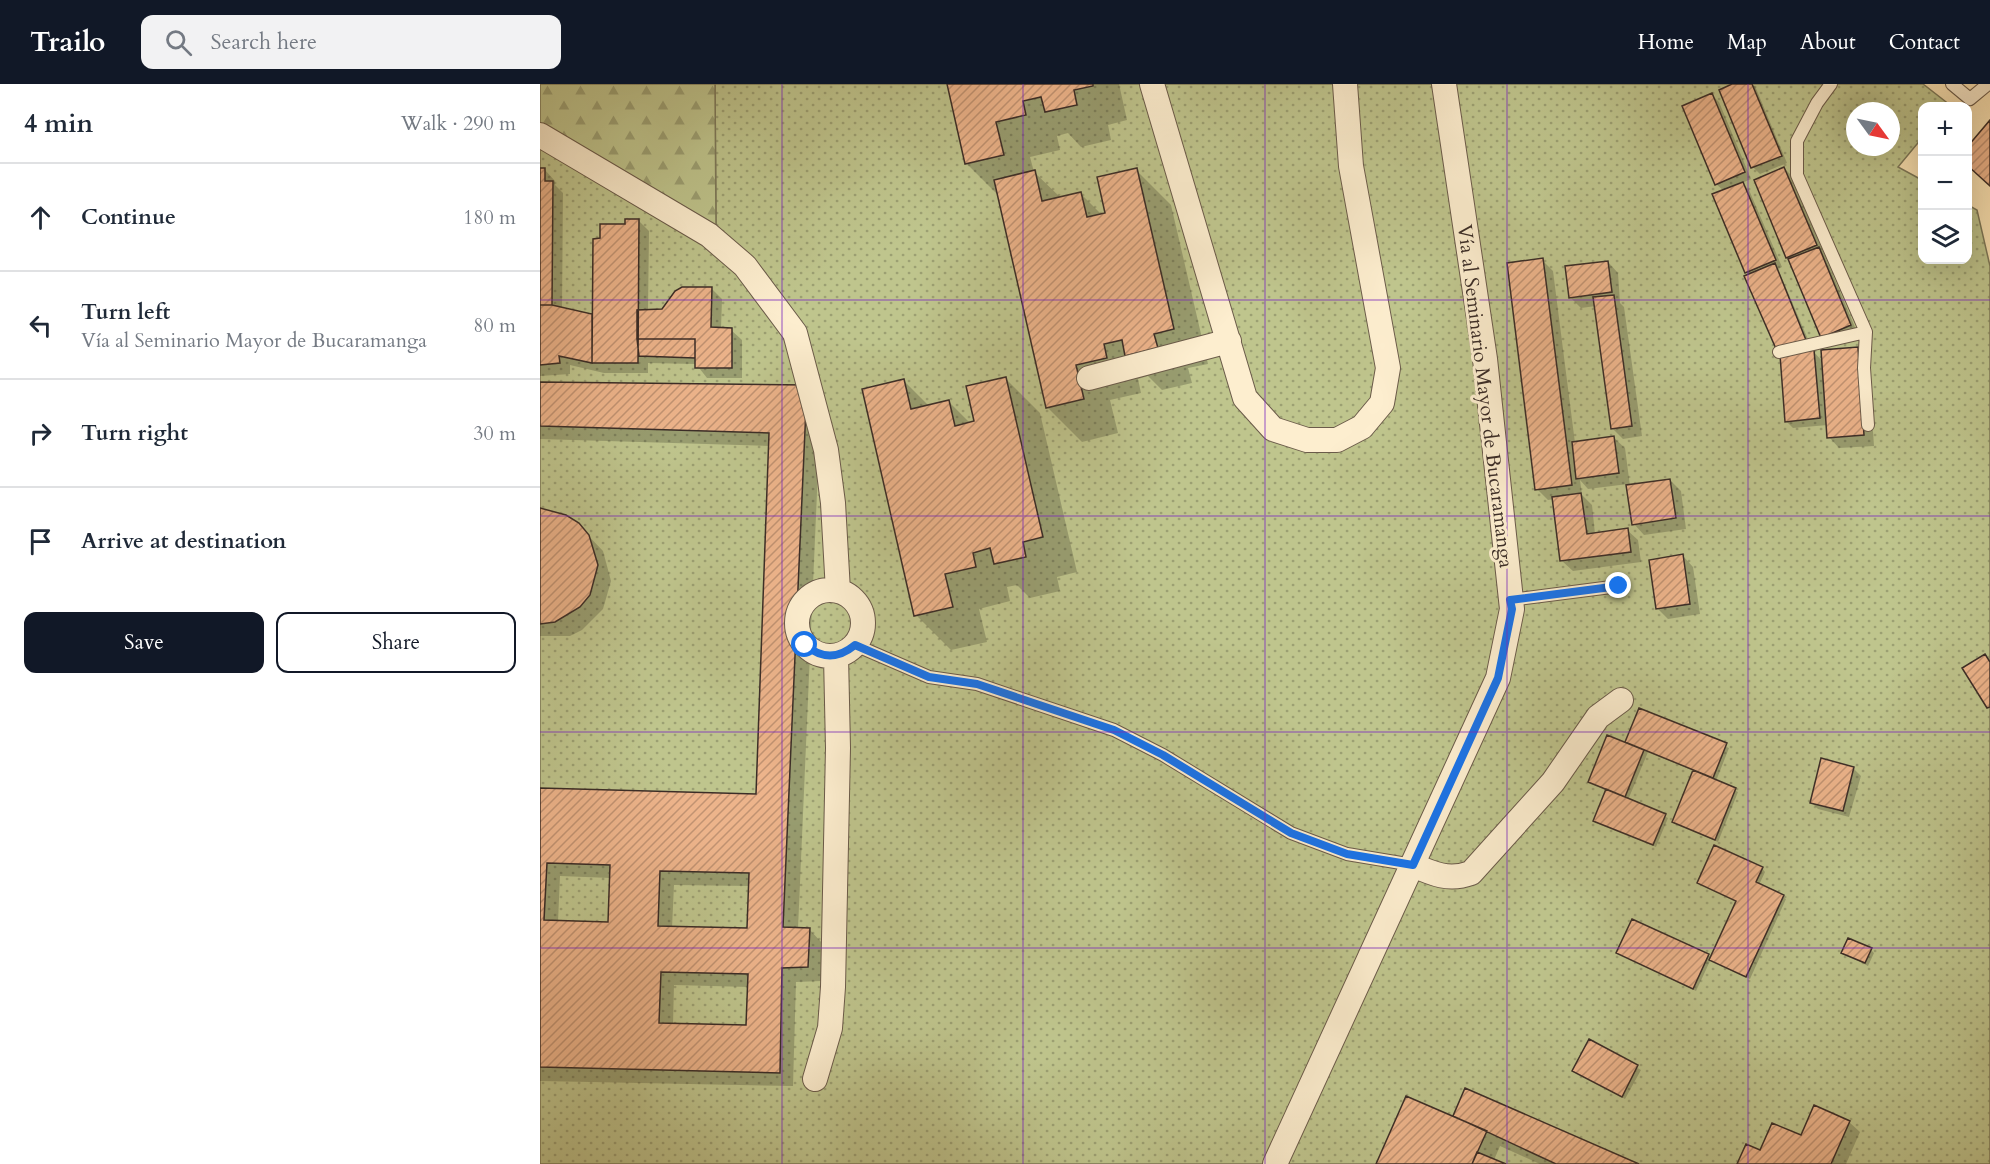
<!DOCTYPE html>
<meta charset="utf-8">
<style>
body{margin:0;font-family:Cardo,serif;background:#f2f2f3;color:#1f2937}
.controls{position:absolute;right:18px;top:18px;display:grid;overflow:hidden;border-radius:12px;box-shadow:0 6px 24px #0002}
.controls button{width:54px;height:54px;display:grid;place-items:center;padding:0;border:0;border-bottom:2px solid #e0e1e3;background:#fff;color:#1f2937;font:30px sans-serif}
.compass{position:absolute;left:1306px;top:18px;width:54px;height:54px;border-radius:50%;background:#fff;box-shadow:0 6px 24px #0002;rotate:123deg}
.stop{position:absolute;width:18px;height:18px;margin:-14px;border:4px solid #1a73e8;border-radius:50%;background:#fff}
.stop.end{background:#1a73e8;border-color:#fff;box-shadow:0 2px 6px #0008}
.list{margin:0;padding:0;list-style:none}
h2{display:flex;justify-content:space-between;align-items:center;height:78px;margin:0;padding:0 24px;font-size:26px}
h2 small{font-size:20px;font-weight:400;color:#747a83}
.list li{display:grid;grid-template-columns:39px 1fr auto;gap:18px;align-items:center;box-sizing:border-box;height:108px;padding:0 24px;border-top:2px solid #e0e1e3}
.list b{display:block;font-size:22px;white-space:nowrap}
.list p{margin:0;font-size:20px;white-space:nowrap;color:#747a83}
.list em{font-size:20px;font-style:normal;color:#747a83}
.actions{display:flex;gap:12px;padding:18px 24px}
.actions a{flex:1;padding:14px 0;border:2px solid #111827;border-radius:12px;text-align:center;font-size:21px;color:#111827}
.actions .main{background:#111827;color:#fff}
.icon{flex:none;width:33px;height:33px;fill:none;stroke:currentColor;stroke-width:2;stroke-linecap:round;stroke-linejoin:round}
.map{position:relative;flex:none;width:1450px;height:1080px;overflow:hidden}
header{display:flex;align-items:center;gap:36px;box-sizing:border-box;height:84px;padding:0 30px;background:#111827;color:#fff}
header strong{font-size:28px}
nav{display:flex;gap:33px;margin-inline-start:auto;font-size:21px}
.search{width:420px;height:54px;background:#f2f2f3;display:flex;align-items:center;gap:15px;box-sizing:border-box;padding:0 21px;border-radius:12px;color:#747a83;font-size:22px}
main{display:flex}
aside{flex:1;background:#fff}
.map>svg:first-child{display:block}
.grass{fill:url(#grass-dots);stroke:#7d795a;stroke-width:1.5;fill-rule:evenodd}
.forest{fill:url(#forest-firs);stroke:#7d795a;stroke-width:1.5}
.shadow{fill:#0003;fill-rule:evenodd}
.building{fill:url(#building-hatch);stroke:#3b2d27;stroke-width:1.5;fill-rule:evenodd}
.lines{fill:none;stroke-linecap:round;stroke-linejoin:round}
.lane-casing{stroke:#6b5b4a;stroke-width:14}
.street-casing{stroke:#6b5b4a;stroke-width:26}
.lane{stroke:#fdeecf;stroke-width:12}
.street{stroke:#fdeecf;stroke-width:24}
.route{stroke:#1a73e8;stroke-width:8}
.grid{fill:none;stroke:#7b2cbf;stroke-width:1.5;stroke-opacity:0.55}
.labels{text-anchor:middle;stroke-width:6;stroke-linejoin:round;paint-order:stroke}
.street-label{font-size:20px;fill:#3b2d27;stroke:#fdeecf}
</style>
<header>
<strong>Trailo</strong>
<div class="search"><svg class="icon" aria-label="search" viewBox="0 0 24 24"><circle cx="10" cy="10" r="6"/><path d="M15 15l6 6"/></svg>Search here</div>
<nav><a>Home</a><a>Map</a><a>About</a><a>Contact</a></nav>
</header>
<main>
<aside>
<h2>4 min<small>Walk · 290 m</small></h2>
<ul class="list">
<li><svg class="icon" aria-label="ahead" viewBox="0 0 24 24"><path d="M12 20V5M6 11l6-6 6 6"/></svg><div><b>Continue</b></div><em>180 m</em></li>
<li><svg class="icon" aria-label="left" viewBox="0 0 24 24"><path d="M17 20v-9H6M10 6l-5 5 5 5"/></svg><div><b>Turn left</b><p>Vía al Seminario Mayor de Bucaramanga</p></div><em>80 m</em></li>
<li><svg class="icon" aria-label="right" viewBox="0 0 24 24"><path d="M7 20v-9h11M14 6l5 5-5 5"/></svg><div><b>Turn right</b></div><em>30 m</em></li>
<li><svg class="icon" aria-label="arrive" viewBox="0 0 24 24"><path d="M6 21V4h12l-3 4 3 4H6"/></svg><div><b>Arrive at destination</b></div></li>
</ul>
<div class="actions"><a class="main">Save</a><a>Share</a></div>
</aside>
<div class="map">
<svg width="1450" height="1080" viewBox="0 0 1450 1080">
<defs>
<pattern id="grass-dots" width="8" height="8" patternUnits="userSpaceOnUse" patternTransform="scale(1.5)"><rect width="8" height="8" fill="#bfc58d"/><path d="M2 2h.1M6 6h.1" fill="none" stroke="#9ca073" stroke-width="1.8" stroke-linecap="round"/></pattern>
<pattern id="forest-firs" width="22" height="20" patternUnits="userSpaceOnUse" patternTransform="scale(1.5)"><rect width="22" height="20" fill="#bfc58d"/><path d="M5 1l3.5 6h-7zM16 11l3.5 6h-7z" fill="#9ca073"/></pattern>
<pattern id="building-hatch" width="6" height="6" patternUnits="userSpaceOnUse" patternTransform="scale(1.5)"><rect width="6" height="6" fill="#edb48b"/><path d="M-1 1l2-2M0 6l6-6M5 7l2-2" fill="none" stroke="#c19372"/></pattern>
</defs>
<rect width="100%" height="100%" fill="#fce5b5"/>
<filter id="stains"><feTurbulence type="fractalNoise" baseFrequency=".00333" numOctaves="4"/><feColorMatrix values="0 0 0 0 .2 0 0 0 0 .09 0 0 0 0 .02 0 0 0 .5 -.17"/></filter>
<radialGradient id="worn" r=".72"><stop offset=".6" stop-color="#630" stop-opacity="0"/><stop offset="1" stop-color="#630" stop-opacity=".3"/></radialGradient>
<!-- grass -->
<path class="grass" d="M175 0H1383L1410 21 1382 22V54L1358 83 1382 96V176H1428V121L1437 126 1450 182V1080H0V47L176 142ZM1315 27H1351V63H1315Z"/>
<!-- forest -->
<path class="forest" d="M0 0H175L176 142 0 47Z"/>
<!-- shadow -->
<path class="shadow" d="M408 0H579L587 36 568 41 571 56 541 63 528 49 517 52 520 66 490 73 494 88 521 114 540 109 562 131 567 130 596 86 631 121 668 280 648 284 652 299 622 306 608 292 598 295 601 309 570 316 578 349 542 358 507 323 459 112 427 80Z
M1196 0 1215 2 1247 79 1220 90 1213 83Z
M1172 11 1179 18 1211 95 1202 99 1209 106 1242 183 1238 185 1273 267 1283 278 1317 265 1328 275 1334 362 1299 364 1289 353 1288 341 1253 344 1246 337 1242 273 1207 188 1184 107 1176 100Z
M1244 84 1251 91 1317 248 1290 260 1248 173Z
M0 86H5L15 97V101L23 109 22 225 54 232 62 156 99 137 109 147 108 227H122L171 204 182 215 181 245 191 246 202 256V294H167L156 280 108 279V289H64L30 281V290L0 292Z
M1002 176 1013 187 1035 359 1074 354 1085 364 1090 402 1130 396 1141 407 1146 445 1104 451 1094 440 1088 400 1048 405 1040 396 1042 411 1052 421 1055 450 1087 446 1098 456 1101 478 1033 487 1022 477 1014 415 1008 416 997 405Z
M1068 178 1078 189 1080 219 1084 223 1102 352 1083 355 1072 344 1056 222 1041 224 1030 213Z
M465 294 500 329 537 488 517 493 520 507 490 514 477 501 467 503 470 517 439 525 447 558 411 566 376 531 363 296 389 322 409 318 431 340 436 339Z
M0 299 281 317 258 845H269L283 860 282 897 256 898 253 1002 0 997V705L217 712 230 362 0 355ZM20 792 71 794 69 839 18 838ZM134 801 210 802 208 846 132 844ZM134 901 209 903 208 942 133 941Z
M0 426 11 427 38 441 63 467 71 497 63 525 42 546 30 552H0Z
M1143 472 1153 483 1160 530 1128 535 1117 524Z
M1100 626 1189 664 1176 697 1198 708 1178 758 1133 738 1154 687 1108 668 1088 716 1128 734 1116 763 1055 737 1073 707 1050 698 1086 660Z
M1282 676 1314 685 1321 692 1309 733 1278 725 1271 718Z
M1222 784 1225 788 1219 801 1246 815 1210 895 1171 875 1156 907 1078 869 1168 871 1172 874 1198 818 1158 798Z
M1331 866 1334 869 1328 882 1303 869Z
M1049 957 1101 986 1085 1015 1033 987Z
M926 1006 1095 1080H1000L960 1062 954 1076 962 1080H837L914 1034Z
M1309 1038 1320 1048 1306 1080H1198L1221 1068Z"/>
<!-- building -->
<path class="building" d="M407 0H553V2L534 6 537 21 505 28 501 13 483 17 486 31 456 38 464 71 425 80Z
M1192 0H1212L1242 72 1211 84 1179 6Z
M1172 9 1205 88 1175 101 1142 22Z
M1450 36V102L1428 82V62Z
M1244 83 1277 161 1246 174 1214 96Z
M0 84H5V97H13L12 221H0Z
M597 84 634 245 614 250 618 264 585 272 582 256 564 260 567 274 536 281 544 315 506 324 454 96 495 86 502 117 541 108 547 133 565 129 557 93Z
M1203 98 1236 176 1205 189 1172 110Z
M85 135H99L98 279H52L53 155 60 154V140H85Z
M1279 163 1311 241 1281 254 1248 175Z
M1003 174 1032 401 995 406 967 179Z
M1068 177 1072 208 1029 214 1025 182Z
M1235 179 1266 256 1237 267 1204 192Z
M142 203H172L171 243 192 244V284H155V255H97V226L122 225 135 207Z
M1074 211 1092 342 1071 345 1053 213Z
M0 221H12L52 230V279L19 272 20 279 0 281Z
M97 255H155V274L99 272Z
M1318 263 1324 351 1287 354 1281 266Z
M1274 266 1280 334 1245 338 1240 271Z
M466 293 503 453 483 458 486 473 454 480 450 464 433 469 436 483 405 490 413 523 374 532 322 305 364 295 371 325 409 316 415 342 434 337 426 302Z
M0 298 267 301 243 843 270 844 268 883 242 884 240 989 0 983V704L216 710 229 349 0 342ZM7 779 70 781 68 838 4 836ZM120 787 209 789 207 844 118 842ZM121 888 208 890 206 941 119 939Z
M1074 352 1079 389 1036 395 1032 358Z
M1130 395 1136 434 1092 441 1086 401Z
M1041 409 1047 450 1088 444 1091 468 1020 477 1012 413Z
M0 424 26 431 39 439 49 451 58 481 50 511 40 523 15 538 0 540Z
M1143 470 1150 520 1116 525 1109 476Z
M1445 570 1450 578V623L1447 624 1422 584Z
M1099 624 1187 659 1173 694 1085 658Z
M1067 651 1104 666 1085 713 1048 698Z
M1281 674 1314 683 1303 727 1270 719Z
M1153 686 1196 704 1175 756 1132 738Z
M1066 705 1126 730 1113 761 1053 737Z
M1174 761 1223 783 1216 798 1244 811 1206 893 1169 876 1196 817 1157 799Z
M1092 835 1169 870 1153 905 1076 869Z
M1308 854 1332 864 1325 879 1301 869Z
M1049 955 1098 981 1082 1013 1032 987Z
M925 1004 1099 1080H1016L913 1032Z
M866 1012 947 1047 932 1080H836Z
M1274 1021 1310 1037 1291 1080H1197L1206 1060 1220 1066 1232 1039 1261 1051Z
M937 1068 966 1080H932Z"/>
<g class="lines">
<!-- lane casing -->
<g class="lane-casing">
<path id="lane" d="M1291 0 1277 19 1257 57V91L1326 248 1324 284 1328 341
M1412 0 1430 15 1448 0
M1239 268 1326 248
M970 516 1079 502
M315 561 389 593 437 600 574 646 623 671 751 749 807 770 873 781"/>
</g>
<!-- street casing -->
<g class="street-casing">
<path id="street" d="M612 0 705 314 733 345 767 356H797L822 343 842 319 848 284 811 82 805 0
M0 51 169 151 205 182 255 249 286 366 293 419 298 507
M549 294 689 257
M257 539a33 33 0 1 1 66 0a33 33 0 1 1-66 0Z
M873 781C893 790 909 797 931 789L1013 698 1058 633 1081 616
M275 995 290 944 293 903 298 664 296 572
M735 1080 958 594 972 525 945 275 904 0"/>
</g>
<!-- lane -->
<use href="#lane" class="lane"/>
<!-- street -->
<use href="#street" class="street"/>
</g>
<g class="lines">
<!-- route -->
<path class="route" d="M265 561C282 575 298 575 315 561L389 593 437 600 574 646 623 671 751 749 807 770 873 781 958 594 972 525 970 516 1079 502"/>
</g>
<!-- grid -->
<path class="grid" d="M242 0V1080M483 0V1080M725 0V1080M967 0V1080M1208 0V1080M0 216H1450M0 432H1450M0 648H1450M0 864H1450"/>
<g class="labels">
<!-- street labels -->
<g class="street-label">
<text transform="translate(946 312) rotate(83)" y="7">Vía al Seminario Mayor de Bucaramanga</text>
</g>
</g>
<rect width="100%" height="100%" filter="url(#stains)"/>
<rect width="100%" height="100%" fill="url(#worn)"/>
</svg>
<div class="controls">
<button>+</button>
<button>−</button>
<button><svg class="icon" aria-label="layers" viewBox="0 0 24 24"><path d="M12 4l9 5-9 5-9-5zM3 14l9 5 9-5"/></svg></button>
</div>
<svg class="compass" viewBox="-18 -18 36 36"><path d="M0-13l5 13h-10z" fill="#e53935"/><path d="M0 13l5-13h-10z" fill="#747a83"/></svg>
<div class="stop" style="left:265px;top:561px"></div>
<div class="stop end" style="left:1079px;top:502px"></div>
</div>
</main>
